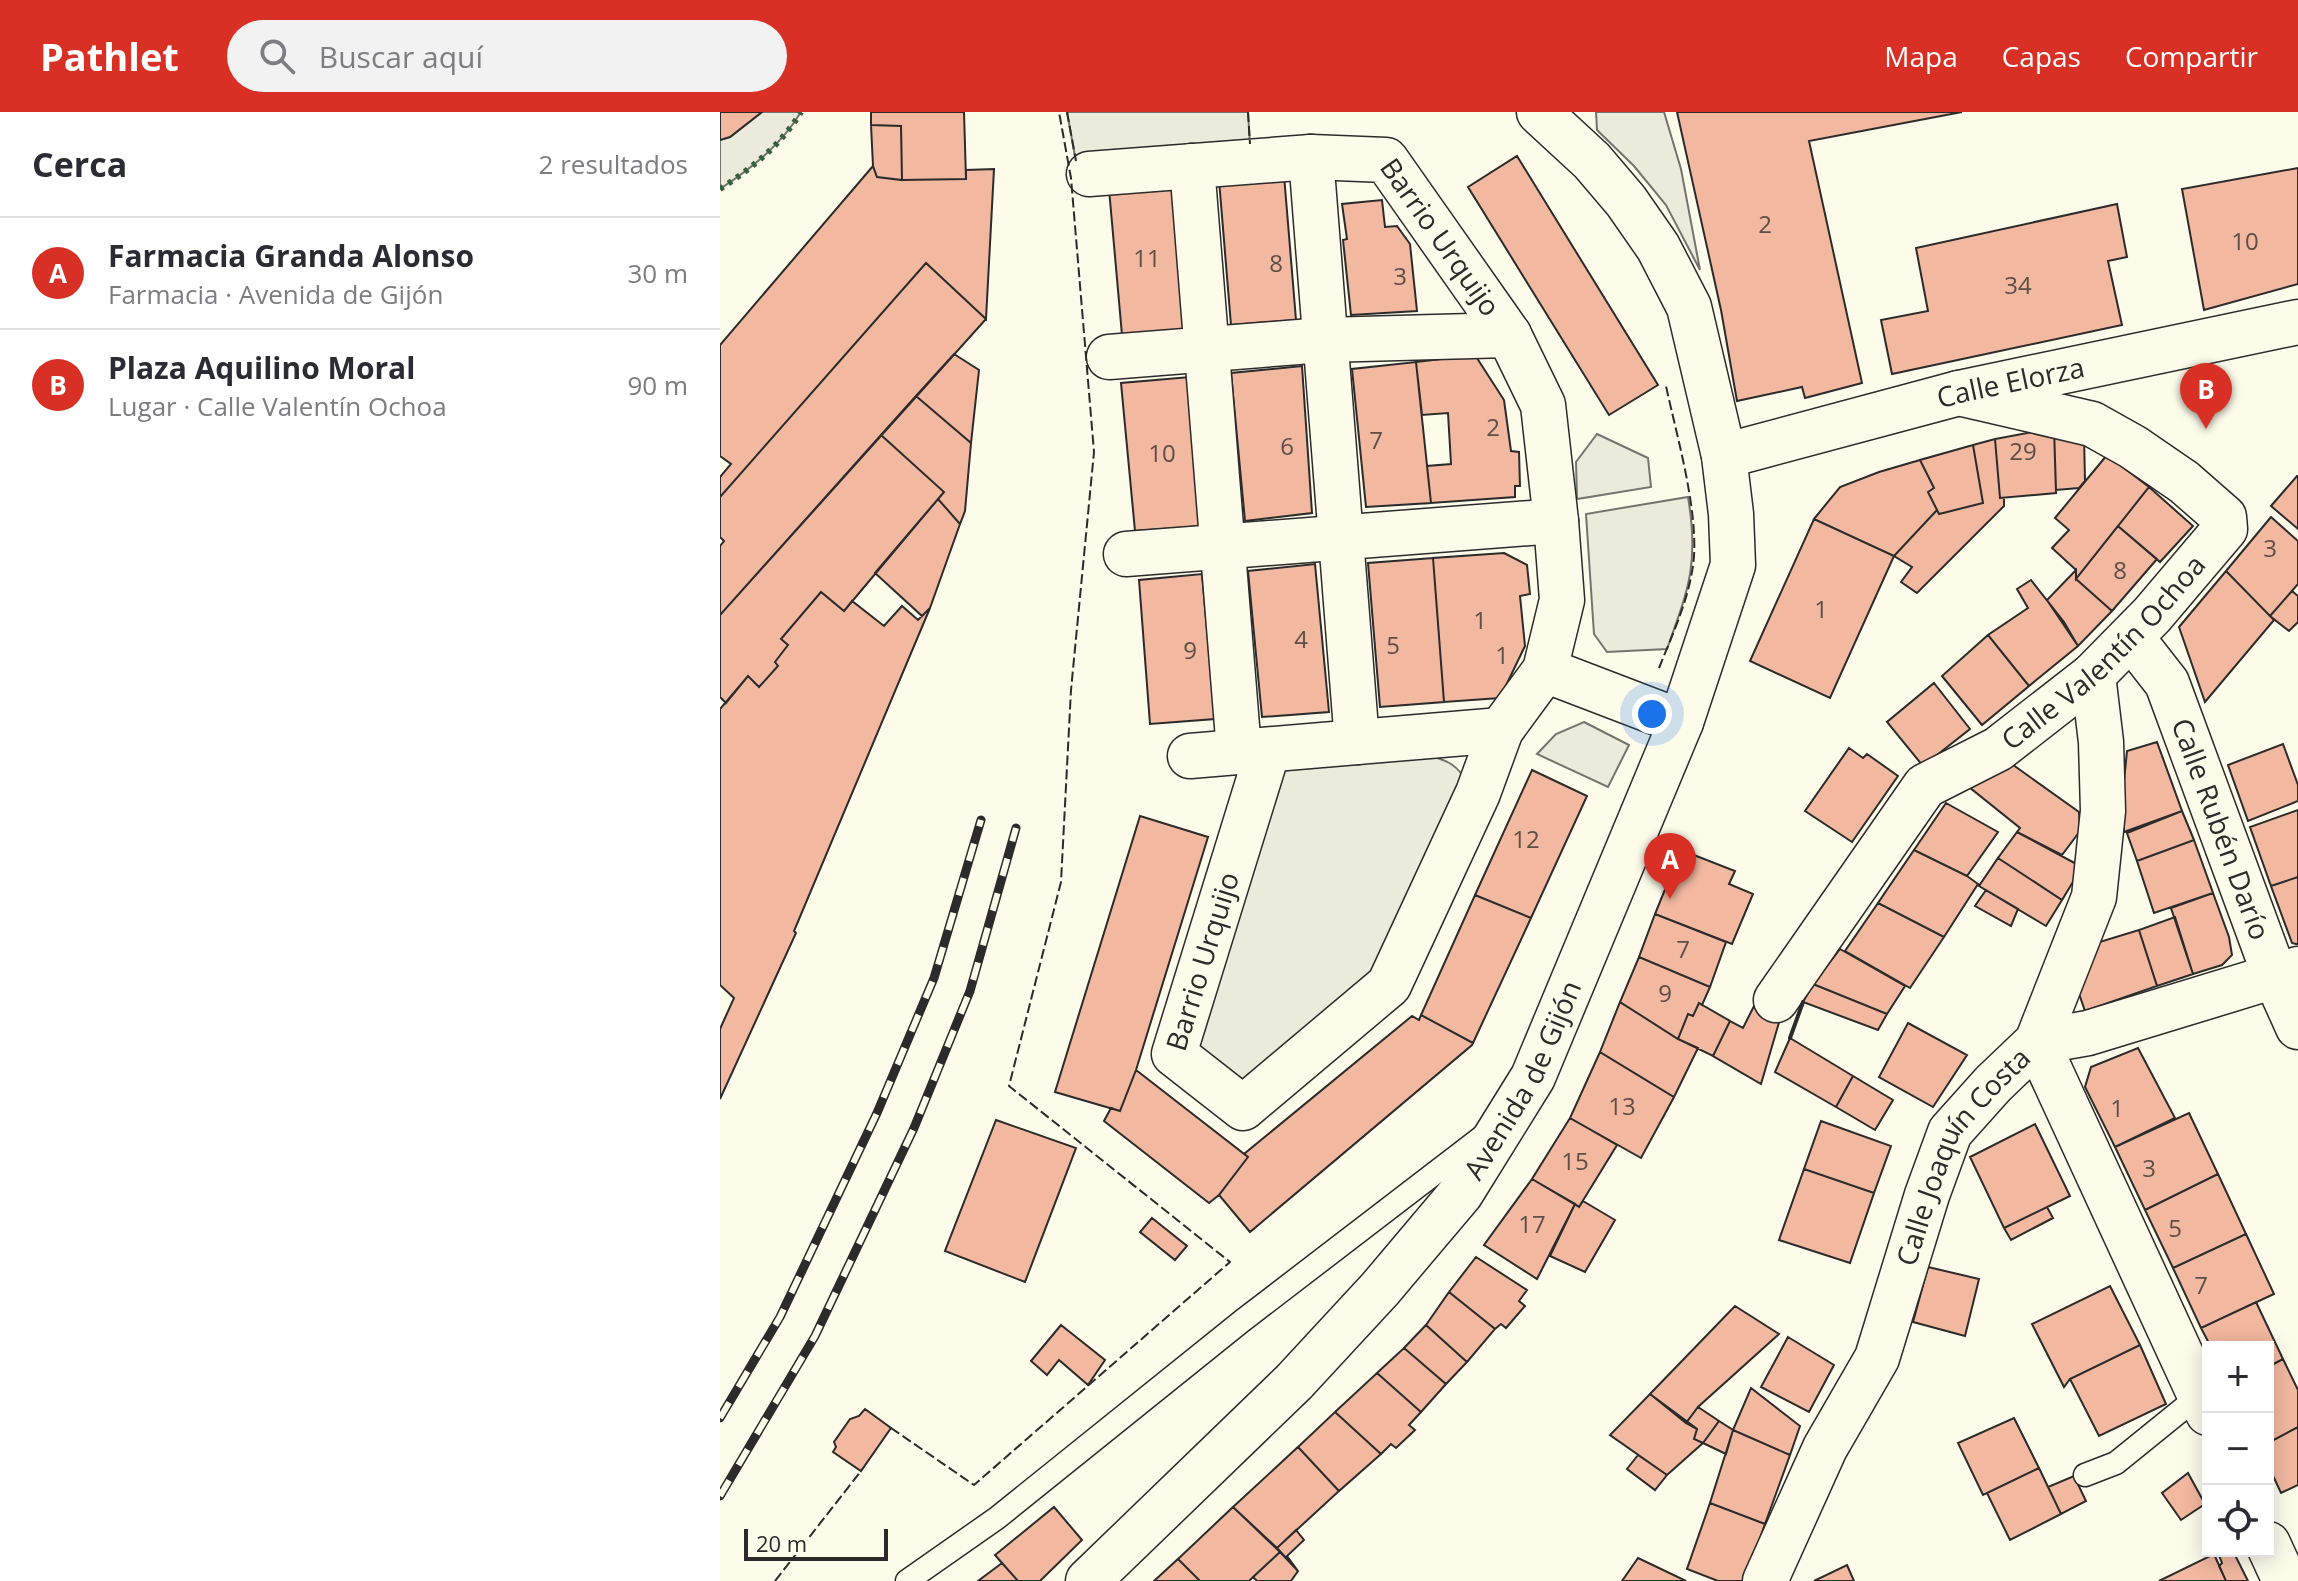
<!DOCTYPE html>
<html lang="es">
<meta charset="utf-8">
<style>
body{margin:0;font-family:"Open Sans",sans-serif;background:#f2f2f3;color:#2b2b33}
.controls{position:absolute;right:24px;bottom:24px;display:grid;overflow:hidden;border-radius:0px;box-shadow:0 4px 20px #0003}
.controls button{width:72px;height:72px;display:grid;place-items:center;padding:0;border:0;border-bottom:2px solid #e1e1e2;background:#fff;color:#2b2b33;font:40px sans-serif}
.scale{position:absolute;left:24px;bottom:20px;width:144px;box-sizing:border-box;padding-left:8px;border:4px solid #2b2b2b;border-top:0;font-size:22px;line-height:28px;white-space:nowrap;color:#2b2b2b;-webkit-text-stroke:6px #fdfbea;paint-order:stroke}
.you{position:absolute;left:932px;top:602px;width:28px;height:28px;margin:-20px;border:6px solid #fff;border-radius:50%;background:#1a73e8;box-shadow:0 0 0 12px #1a73e833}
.badge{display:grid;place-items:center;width:52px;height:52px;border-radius:50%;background:#d93025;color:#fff;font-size:26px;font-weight:700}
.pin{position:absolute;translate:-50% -66px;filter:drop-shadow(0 2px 4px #0008)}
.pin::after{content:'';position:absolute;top:42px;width:28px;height:24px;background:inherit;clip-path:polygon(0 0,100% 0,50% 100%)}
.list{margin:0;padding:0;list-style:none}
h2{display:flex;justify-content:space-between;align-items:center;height:104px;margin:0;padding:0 32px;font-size:34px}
h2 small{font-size:26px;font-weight:400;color:#7c7c81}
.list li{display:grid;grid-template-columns:52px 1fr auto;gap:24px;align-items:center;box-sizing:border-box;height:112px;padding:0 32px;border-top:2px solid #e1e1e2}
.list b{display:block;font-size:30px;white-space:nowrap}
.list p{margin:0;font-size:26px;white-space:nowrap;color:#7c7c81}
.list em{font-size:26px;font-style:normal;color:#7c7c81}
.icon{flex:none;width:44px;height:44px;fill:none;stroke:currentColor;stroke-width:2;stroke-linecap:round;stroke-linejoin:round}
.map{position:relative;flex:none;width:1578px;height:1469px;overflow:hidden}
header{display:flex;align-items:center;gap:48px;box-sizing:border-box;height:112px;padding:0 40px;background:#d93025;color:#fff}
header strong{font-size:38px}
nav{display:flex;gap:44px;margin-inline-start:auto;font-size:28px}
.search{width:560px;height:72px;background:#f2f2f3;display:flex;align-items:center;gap:20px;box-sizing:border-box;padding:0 28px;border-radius:44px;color:#7c7c81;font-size:30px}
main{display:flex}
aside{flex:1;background:#fff}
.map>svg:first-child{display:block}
.green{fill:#ecebdb;stroke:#74746e;stroke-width:2}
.building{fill:#f2b8a0;stroke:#2b2b2b;stroke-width:2}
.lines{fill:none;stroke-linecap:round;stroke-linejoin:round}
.lane-casing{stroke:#2b2b2b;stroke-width:25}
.street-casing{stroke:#2b2b2b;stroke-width:47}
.secondary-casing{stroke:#2b2b2b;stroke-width:47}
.lane{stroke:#fdfbea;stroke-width:22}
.street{stroke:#fdfbea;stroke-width:44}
.secondary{stroke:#fdfbea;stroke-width:44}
.rail-casing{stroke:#2b2b2b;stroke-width:9}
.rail{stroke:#fdfbea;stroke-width:6;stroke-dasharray:18;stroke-linecap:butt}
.hedge{stroke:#34623c;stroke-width:6;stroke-dasharray:4 6;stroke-linecap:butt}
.fence{stroke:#2b2b2b;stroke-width:2;stroke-dasharray:10 4;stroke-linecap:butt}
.wall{stroke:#2b2b2b;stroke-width:4}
.labels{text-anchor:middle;stroke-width:6;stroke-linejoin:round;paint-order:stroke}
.number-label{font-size:24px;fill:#5d4e48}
.street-label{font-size:28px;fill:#2b2b2b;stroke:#fdfbea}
</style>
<header>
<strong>Pathlet</strong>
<div class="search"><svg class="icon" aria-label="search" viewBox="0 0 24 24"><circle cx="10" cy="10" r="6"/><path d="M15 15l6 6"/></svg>Buscar aquí</div>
<nav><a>Mapa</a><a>Capas</a><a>Compartir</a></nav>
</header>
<main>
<aside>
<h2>Cerca<small>2 resultados</small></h2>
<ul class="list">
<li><span class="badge">A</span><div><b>Farmacia Granda Alonso</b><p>Farmacia · Avenida de Gijón</p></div><em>30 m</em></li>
<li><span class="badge">B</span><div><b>Plaza Aquilino Moral</b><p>Lugar · Calle Valentín Ochoa</p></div><em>90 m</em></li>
</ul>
</aside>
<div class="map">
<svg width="1578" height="1469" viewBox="0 0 1578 1469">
<rect width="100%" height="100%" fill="#fdfbea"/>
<!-- green -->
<path class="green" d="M42 0H81C61 33 32 56 0 77V28L10 25Z
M347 0H528L530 33 356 50Z
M876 0H944L961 57 980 158 946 93 914 54 877 18Z
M877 322 928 346 931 375 857 387 856 350Z
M968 385C979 451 969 476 947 537L887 540 874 522 866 402Z
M864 610 909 633 888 675 817 642 836 622Z
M710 644C727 648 739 654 746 670L659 867 526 978 470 935 560 659Z"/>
<!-- building -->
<path class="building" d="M0 0H42L10 25 0 28Z
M151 0H244L246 67 182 68 181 14 151 13Z
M957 0H1242L1089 29 1142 271 1085 286 1082 275 1017 289 1001 198Z
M151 13 181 14 182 68 157 65 153 54Z
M797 44 938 273 889 303 748 75Z
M153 54 157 65 182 68 246 67V58L274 57 266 207 206 151 0 385V365L11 352 0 344V233Z
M1578 56V172L1484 198 1462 77Z
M564 63 576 208 511 213 499 68Z
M453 72 465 217 402 223 389 77Z
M662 88 665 115 677 114 690 132 697 199 631 203 623 128 627 127 622 92Z
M1397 92 1407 145 1388 149 1402 213 1172 262 1161 208 1208 199 1196 136Z
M206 151 266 207 0 503V434L4 429 0 425V385Z
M234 242 259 258 251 331 196 284Z
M755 243 784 288 791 339 799 340 800 374H795V385L711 391 707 354 731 352 728 301 702 303 696 250Z
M696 250 711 391 646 395 632 257Z
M582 254 592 401 525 409 511 261Z
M470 265 482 414 415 419 401 271Z
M196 284 251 331 245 399 240 412 218 387 224 380 161 323Z
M1334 316 1364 323 1365 369 1359 376 1336 378Z
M1334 316 1336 381 1280 386 1275 327Z
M161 323 224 380 124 499 101 480 61 527 68 533 55 550 58 554 39 575 28 564 6 591 0 585V503Z
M1275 327 1280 386H1284V394L1197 481 1181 470 1192 455 1174 444 1217 398 1219 402 1263 391 1253 333Z
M1253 333 1263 391 1219 402 1208 380 1214 376 1200 348Z
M1387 343 1429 375 1356 467V458L1332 436 1349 418 1335 406Z
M1200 348 1214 376 1208 380 1217 398 1174 444 1094 407 1120 375 1159 360Z
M1577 364H1578V417L1551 394Z
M1429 375 1473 414 1440 450 1398 414Z
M218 387 240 412 210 496 202 504 155 461Z
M1551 405 1578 429V472L1550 504 1506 459Z
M1094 407 1174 444 1110 586 1030 549Z
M1398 414 1437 447 1392 499 1356 467Z
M784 441 807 453 810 482 800 484 805 534 780 586 724 590 713 446Z
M713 446 724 590 660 595 648 451Z
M595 452 609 600 542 605 528 459Z
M1356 458V467L1392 499 1358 534 1327 488Z
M1506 459 1554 508 1485 590 1459 515Z
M482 462 495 607 430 612 419 468Z
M1311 468 1344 510 1358 534 1309 574 1268 523 1308 496 1297 477Z
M1572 479 1578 484V510L1569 519 1550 504Z
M101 480 124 499 132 489 164 514 182 494 198 508 210 496 74 819 76 821 0 987V917L14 886 0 873V597L28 564 39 575 58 554 55 550 68 533 61 527Z
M1268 523 1309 574 1262 613 1222 564Z
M1214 571 1250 617 1203 654 1167 610Z
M1437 630 1462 699 1404 720 1403 679 1407 639Z
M1563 632 1578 673V689L1528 709 1508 653Z
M1129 636 1143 646 1147 642 1178 664 1132 730 1085 699Z
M1289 650 1359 700 1360 719 1342 743 1297 720 1300 716 1249 675Z
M812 658 867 684 811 806 755 783Z
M1226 691 1278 720 1247 764 1194 738Z
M1578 698V765L1551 774 1530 715Z
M1462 699 1474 728 1417 749 1407 721Z
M420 704 488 725 416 958 400 999 335 980Z
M1297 720 1362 755 1342 788 1278 746Z
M1474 728 1493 781 1434 801 1417 749Z
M961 738 1015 759 1009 772 1033 782 1012 832 935 802Z
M1194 738 1247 764 1258 772 1224 825 1158 791Z
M1278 746 1342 788 1326 814 1259 774Z
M1578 765V832H1576L1572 831 1551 774Z
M1266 778 1298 797 1291 814 1255 794Z
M1493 781 1509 825 1512 843 1502 853 1473 862 1451 796Z
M755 783 811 806 753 931 701 903Z
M1158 791 1224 825 1190 876 1125 839Z
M935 802 1006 830 990 875 919 845Z
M1455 805 1473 862 1437 874 1419 818Z
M1419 818 1437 874 1365 899 1357 876 1373 832Z
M1120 837 1185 874 1167 902 1093 872Z
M919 845 990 875 982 893 979 891 973 904 968 902 958 927 900 890Z
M1093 872 1167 902 1158 918 1083 890Z
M900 890 958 927 978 936 954 985 880 940Z
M979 891 1010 909 993 944 958 927 968 902 973 904Z
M1034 894 1060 907 1041 972 993 944 1010 909 1023 916Z
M701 903 753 931 752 933 530 1120 499 1083 528 1045 524 1042 692 904 699 908Z
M1188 911 1247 943 1213 995 1159 965Z
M1070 926 1133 964 1116 995 1055 960Z
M1418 936 1455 1006 1395 1035 1365 975 1371 955Z
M880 940 954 985 921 1046 850 1006Z
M416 958 528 1045 499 1083 489 1091 384 1009 391 996 400 999Z
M1133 964 1173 988 1155 1018 1116 995Z
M1469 1001 1498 1062 1425 1098 1395 1035Z
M850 1006 897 1033 859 1095 812 1067Z
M276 1008 356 1036 305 1170 225 1139Z
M1101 1009 1171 1034 1154 1081 1084 1057Z
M1315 1012 1350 1084 1284 1116 1250 1045Z
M1084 1057 1154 1081 1130 1151 1059 1128Z
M1498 1062 1526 1122 1453 1156 1425 1098Z
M812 1067 855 1092 817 1167 764 1133Z
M863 1089 895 1108 865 1160 830 1144 855 1092 859 1095Z
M1327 1095 1333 1106 1291 1128 1284 1116Z
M432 1106 467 1134 455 1148 420 1120Z
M1526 1122 1554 1182 1481 1216 1453 1156Z
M756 1145 807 1178 799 1189 805 1194 786 1216 781 1212 775 1217 729 1180Z
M1208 1155 1259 1167 1245 1224 1193 1210Z
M1390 1174 1420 1233 1350 1267 1344 1275 1312 1212Z
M729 1180 775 1217 747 1250 706 1213Z
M1536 1190 1563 1247 1548 1255V1235H1491L1481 1216Z
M1015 1194 1059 1222 978 1295 966 1311 930 1282Z
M341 1213 385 1248 368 1273 339 1248 327 1263 311 1249Z
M706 1213 747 1250 726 1272 684 1236Z
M1068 1225 1114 1253 1089 1300 1041 1275Z
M1420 1233 1446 1292 1379 1324 1350 1267Z
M684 1236 726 1272 701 1300 657 1261Z
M1563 1247 1578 1278V1315L1548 1331V1255Z
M657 1261 701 1300 689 1313 695 1318 676 1336 671 1332 661 1342 615 1300Z
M1031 1276 1080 1314 1070 1343 1013 1318Z
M930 1282 977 1317 974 1327 983 1331 947 1363 890 1323Z
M978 1295 999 1309 983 1331 974 1327 977 1317 966 1311Z
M145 1297 171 1316 141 1359 113 1340 116 1335 114 1330 130 1307 139 1304Z
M615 1300 661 1342 619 1379 578 1335Z
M1294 1306 1319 1356 1263 1383 1238 1331Z
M999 1309 1013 1318 1006 1342 983 1331Z
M1578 1315V1373L1561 1381 1548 1353V1331Z
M1013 1318 1070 1343 1045 1412 990 1391Z
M578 1335 619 1379 557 1436 513 1395Z
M918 1343 947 1363 935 1378 907 1357Z
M1319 1356 1341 1402 1290 1428 1267 1381Z
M1468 1361 1485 1392 1461 1408 1442 1381Z
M1354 1364 1366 1389 1341 1402 1328 1375Z
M990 1391 1045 1412 1025 1469H998L967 1457Z
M334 1395 362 1428 320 1469H298L275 1443Z
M513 1395 560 1440 529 1469H480L458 1447Z
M576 1418 584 1428 567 1444 578 1459 557 1436Z
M1502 1439H1513L1528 1469H1506L1499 1454 1502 1451 1498 1441Z
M560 1440 578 1459 571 1469H537L533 1465Z
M1494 1442 1506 1469H1439Z
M918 1446 966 1469H902Z
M458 1447 480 1469H434Z
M282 1451 298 1469H258Z
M1127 1453 1134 1469H1094Z"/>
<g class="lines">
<!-- lane casing -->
<g class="lane-casing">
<path id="lane" d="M1365 1363 1396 1351 1480 1283
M187 1469 277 1406 522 1209 762 1025"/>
</g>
<!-- street casing -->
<g class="street-casing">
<g id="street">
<path d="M591 45 637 630"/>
<path d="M472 54 519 639"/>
<path id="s1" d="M369 62 591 45 666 48 789 223 823 293 836 409 842 488 825 558 781 618 758 681 669 873 523 996 454 942 548 638"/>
<path d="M389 245 604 228 789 223"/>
<path id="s2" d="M1004 344 1239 281 1578 210"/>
<path d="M406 442 836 409"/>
<path id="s3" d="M1411 525 1447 571 1555 864 1578 915"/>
<path d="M825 558 961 610"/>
<path d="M470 644 781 618"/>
<path id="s4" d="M1056 888 1205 674 1278 637 1373 563 1432 503 1505 417 1504 405 1464 370 1413 335 1372 312 1239 281"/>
<path d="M1317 930 1488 1301"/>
<path d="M1317 930 1368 921 1578 857"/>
<path d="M1548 1432 1565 1469"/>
<path id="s5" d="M1045 1469 1105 1336 1157 1246 1207 1083 1230 1020 1273 972 1317 930 1374 785 1383 699 1381 630 1373 563"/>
</g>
</g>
<!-- secondary casing -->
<g class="secondary-casing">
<g id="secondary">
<path id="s6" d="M368 1469 574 1270 660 1177 741 1081 813 965 961 610 1013 453 1011 402 1004 344 969 195 938 135 906 89 872 49 819 0"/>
</g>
</g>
<!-- lane -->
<use href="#lane" class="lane"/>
<!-- street -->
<use href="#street" class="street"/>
<!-- secondary -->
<use href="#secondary" class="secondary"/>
<!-- rail casing -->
<g class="rail-casing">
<path id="rail" d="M0 1306 60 1205 157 1001 214 866 261 708
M0 1384 95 1224 194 1016 250 879 296 716"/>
</g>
<!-- rail -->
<use href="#rail" class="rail"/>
<!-- hedge -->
<path class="hedge" d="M0 77C32 56 61 33 81 0"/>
<!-- fence -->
<path class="fence" d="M347 0 356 49
M528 0 530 32
M939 556C953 521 971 483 974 444 977 393 957 325 946 274
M171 1316 254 1373 510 1150 289 974 341 770 351 578 374 340 351 66 339 0
M55 1469 141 1359"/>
<!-- wall -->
<path class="wall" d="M1070 926 1083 890"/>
</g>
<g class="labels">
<!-- number labels -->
<g class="number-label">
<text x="1045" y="121">2</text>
<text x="1525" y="138">10</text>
<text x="427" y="155">11</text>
<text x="556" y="160">8</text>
<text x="680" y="173">3</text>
<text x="1298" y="182">34</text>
<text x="773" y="324">2</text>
<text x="656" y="337">7</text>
<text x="567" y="343">6</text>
<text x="1303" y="348">29</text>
<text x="442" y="350">10</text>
<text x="1550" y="445">3</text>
<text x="1400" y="467">8</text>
<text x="1101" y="506">1</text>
<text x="760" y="517">1</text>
<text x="581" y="536">4</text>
<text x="673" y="542">5</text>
<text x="470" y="547">9</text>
<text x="782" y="552">1</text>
<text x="806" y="736">12</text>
<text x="963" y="846">7</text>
<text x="945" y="890">9</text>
<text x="902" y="1003">13</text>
<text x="1397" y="1005">1</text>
<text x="855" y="1058">15</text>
<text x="1429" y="1065">3</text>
<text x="812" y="1121">17</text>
<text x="1455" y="1125">5</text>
<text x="1481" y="1182">7</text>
</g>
<!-- street labels -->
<g class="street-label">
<text dy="10" stroke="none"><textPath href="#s1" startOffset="392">Barrio Urquijo</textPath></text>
<text dy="10" stroke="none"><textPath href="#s2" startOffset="296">Calle Elorza</textPath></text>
<text dy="10" stroke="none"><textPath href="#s4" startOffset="486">Calle Valentín Ochoa</textPath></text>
<text dy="10" stroke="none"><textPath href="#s3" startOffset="214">Calle Rubén Darío</textPath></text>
<text dy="10" stroke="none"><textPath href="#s1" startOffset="1586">Barrio Urquijo</textPath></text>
<text dy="10" stroke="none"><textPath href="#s6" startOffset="668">Avenida de Gijón</textPath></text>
<text dy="10" stroke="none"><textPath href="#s5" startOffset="472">Calle Joaquín Costa</textPath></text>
</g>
</g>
</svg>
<div class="controls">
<button>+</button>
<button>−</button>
<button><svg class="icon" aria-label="locate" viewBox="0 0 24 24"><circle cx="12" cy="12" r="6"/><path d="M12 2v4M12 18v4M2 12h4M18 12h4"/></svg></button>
</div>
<div class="scale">20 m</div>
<div class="you"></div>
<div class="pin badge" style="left:950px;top:787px">A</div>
<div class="pin badge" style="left:1486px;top:317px">B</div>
</div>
</main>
